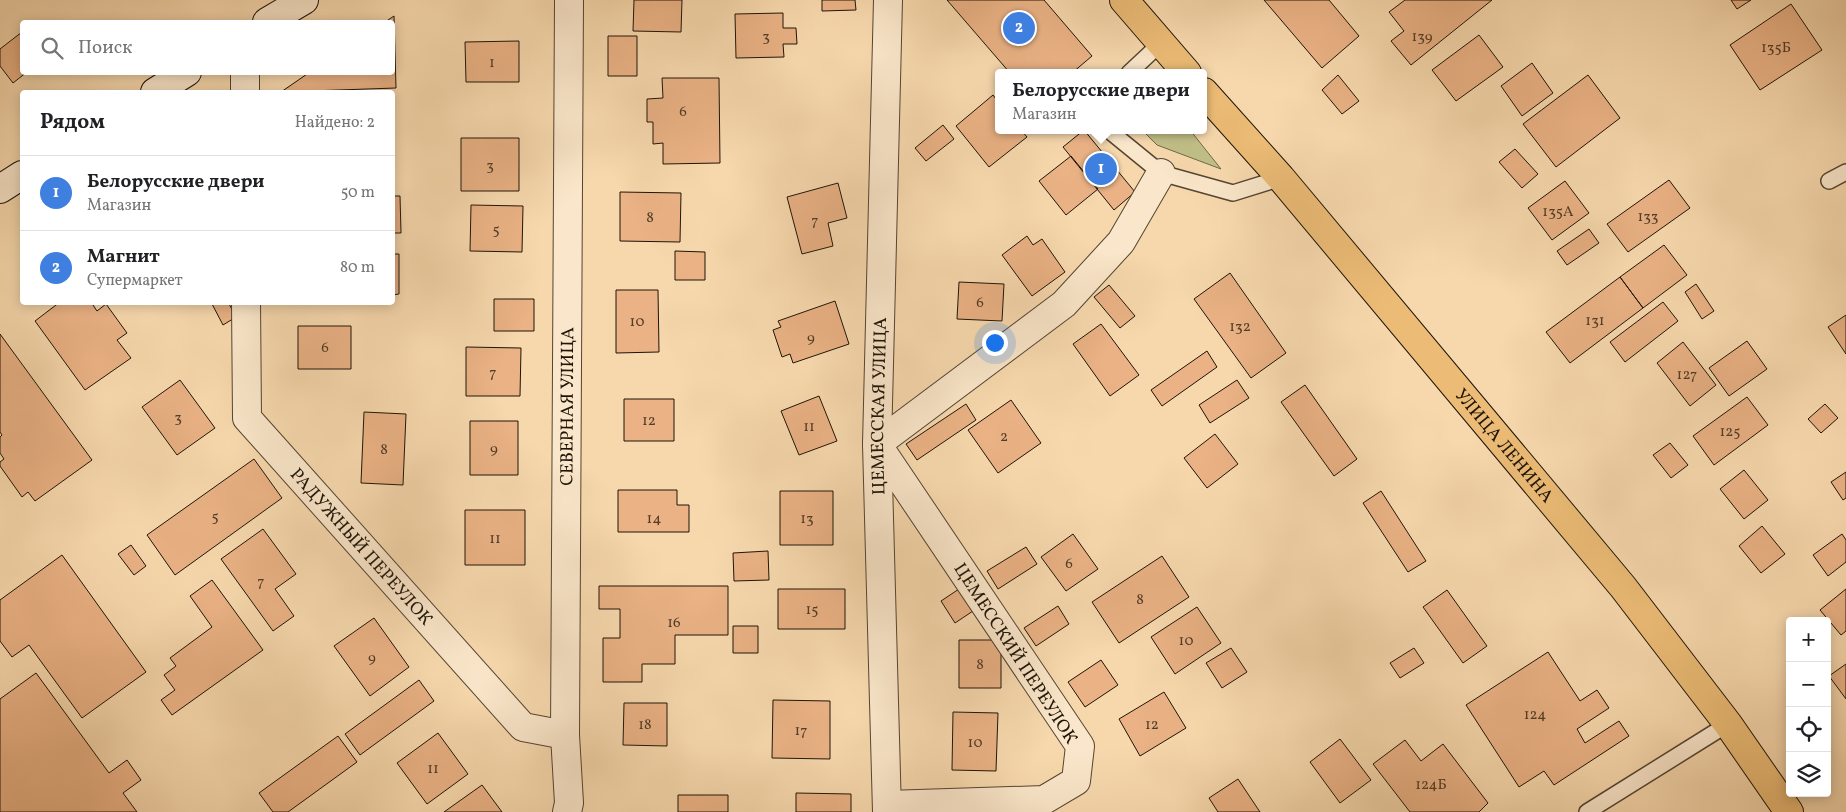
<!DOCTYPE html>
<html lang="ru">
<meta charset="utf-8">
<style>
body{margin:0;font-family:Vollkorn,serif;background:#f6f6f6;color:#202124}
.controls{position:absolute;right:15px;bottom:15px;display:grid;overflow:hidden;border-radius:5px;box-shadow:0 2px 12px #0003}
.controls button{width:45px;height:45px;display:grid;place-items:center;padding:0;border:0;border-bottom:1px solid #e0e0e0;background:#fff;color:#202124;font:25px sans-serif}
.you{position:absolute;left:994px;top:342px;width:18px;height:18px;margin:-12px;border:4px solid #fff;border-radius:50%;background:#1a73e8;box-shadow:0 0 0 8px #1a73e833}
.badge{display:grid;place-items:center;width:32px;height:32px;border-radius:50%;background:#b45309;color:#fff;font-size:16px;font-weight:700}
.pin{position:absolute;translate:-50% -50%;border:2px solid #fff;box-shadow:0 1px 5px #0006}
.popup{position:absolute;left:995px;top:69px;width:212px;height:65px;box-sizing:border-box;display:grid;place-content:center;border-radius:5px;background:#fff;filter:drop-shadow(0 1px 4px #0005);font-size:16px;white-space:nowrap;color:#757577}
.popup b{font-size:19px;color:#202124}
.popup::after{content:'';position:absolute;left:50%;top:100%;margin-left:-10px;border:10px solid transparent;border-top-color:#fff}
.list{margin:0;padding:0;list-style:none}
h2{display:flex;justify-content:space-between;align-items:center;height:65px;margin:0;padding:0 20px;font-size:21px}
h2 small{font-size:16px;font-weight:400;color:#757577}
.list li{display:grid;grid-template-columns:32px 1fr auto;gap:15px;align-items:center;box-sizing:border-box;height:75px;padding:0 20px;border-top:1px solid #e0e0e0}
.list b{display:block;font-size:19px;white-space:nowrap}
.list p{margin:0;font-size:16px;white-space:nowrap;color:#757577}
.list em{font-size:16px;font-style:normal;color:#757577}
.icon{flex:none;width:28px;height:28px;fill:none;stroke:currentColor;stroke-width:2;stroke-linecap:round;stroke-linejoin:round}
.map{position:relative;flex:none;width:1846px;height:812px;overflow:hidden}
.search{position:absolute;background:#fff;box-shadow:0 2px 12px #0003;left:20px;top:20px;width:375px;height:55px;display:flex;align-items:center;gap:12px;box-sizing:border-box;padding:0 18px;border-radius:5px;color:#757577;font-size:19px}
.panel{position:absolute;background:#fff;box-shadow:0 2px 12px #0003;left:20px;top:90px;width:375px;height:215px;border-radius:5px}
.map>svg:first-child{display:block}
.green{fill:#c0be87;stroke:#6f6948}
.building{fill:#eab285;stroke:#1e1408}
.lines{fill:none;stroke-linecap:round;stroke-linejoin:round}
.lane-casing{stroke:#544531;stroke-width:18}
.street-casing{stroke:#544531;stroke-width:30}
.secondary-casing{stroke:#1e1408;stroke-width:30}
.highway-casing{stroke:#1e1408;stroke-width:30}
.lane{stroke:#fae6ca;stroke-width:15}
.street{stroke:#fae6ca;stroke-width:28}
.secondary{stroke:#fae6ca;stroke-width:28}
.highway{stroke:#ecbc76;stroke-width:28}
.labels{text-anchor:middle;stroke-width:4.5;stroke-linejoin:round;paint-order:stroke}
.number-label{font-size:15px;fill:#513c27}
.street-label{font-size:18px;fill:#1e1408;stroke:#fae6ca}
</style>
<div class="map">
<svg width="1846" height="812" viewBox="0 0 1846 812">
<rect width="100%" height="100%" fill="#f7d8ad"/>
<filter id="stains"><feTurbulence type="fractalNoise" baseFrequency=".004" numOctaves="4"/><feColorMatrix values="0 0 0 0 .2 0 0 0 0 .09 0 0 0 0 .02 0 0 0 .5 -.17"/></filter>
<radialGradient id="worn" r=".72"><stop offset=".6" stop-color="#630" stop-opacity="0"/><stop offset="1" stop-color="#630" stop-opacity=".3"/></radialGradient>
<!-- green -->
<path class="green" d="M1142 130H1190L1221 169 1157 145Z"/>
<!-- building -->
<path class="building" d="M634 0H682L681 32 633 31Z
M822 0H855L856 10 822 11Z
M947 0H1044L1092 56 1072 73H1010Z
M1264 0H1329L1359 36 1322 68Z
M1405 0H1492L1411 65 1391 41 1404 31 1389 12Z
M1731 0H1751L1737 9Z
M1791 4 1822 50 1760 90 1730 45Z
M783 13V28H796L797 44H783L784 57 736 58 735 14Z
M394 16 396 88 281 92 310 72H392V22H385Z
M22 32V72H27L13 83 0 66V49Z
M1479 35 1503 67 1456 101 1432 70Z
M608 36H637V76H608Z
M519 41V82H466L465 42Z
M1532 63 1553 93 1522 116 1501 86Z
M1338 75 1359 101 1342 114 1322 90Z
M1588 75 1620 118 1556 167 1523 124Z
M662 78H719L720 163 663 164V143L653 144V122H647V99L663 98Z
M993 95 998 102V130H1021L1027 137 989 167 956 126Z
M943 125 954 139 926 161 915 148Z
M1084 130 1135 192 1114 210 1063 147Z
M461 138H519V191H461Z
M1515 149 1538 174 1522 188 1499 162Z
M1071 156 1098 189 1066 215 1039 181Z
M1669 180 1690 208 1628 252 1607 224Z
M1565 181 1589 213 1552 240 1528 208Z
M838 183 847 218 828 223 833 246 802 254 787 197Z
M620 192 681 193 680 242 620 241Z
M392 196H400L401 233H392Z
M471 205 523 206 522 252 470 251Z
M1589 229 1599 243 1567 265 1557 251Z
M1027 236 1033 245 1042 239 1065 272 1032 296 1002 255Z
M1664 245 1687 275 1643 308 1620 277Z
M675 251 705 252V280H675Z
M392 254H399V294L392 295Z
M1230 273 1286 353 1251 378 1194 299Z
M1620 277 1643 308 1570 363 1546 332Z
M959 282 1004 284 1002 321 957 319Z
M1696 284 1714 311 1702 319 1685 292Z
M1109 285 1135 316 1120 328 1094 297Z
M616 290H658L659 352 616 353Z
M494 299H534V331H494Z
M835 301 849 344 793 363 790 354 782 357 773 330 781 327 778 321Z
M60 302H91L97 311 106 304 127 333 117 340 131 358 85 390 35 321Z
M211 302H228L236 317 223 325Z
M1663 302 1678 321 1625 362 1610 342Z
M1846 315V354L1828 327Z
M1101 324 1139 375 1110 396 1073 344Z
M298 326H351V369H298Z
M0 334 92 460 35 501 28 492 22 497 0 466V462L4 459 0 453V437L2 435 0 432Z
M1747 341 1767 369 1729 396 1709 368Z
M1683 342 1716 385 1690 406 1657 363Z
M466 347 521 348 520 396H466Z
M1207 351 1217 367 1162 406 1151 390Z
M180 380 215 428 177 455 142 407Z
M1237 380 1249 398 1210 423 1199 405Z
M1305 385 1357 459 1334 476 1281 402Z
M819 396 837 441 799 455 781 411Z
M1747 397 1768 425 1714 465 1693 436Z
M624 399H674V441H624Z
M1011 400 1041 443 998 473 968 430Z
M966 404 976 420 917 460 906 444Z
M1825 404 1838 418 1821 433 1808 419Z
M364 412 406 414 403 485 361 483Z
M470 421H518V475H470Z
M1215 434 1238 464 1207 488 1184 458Z
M1670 443 1688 465 1671 478 1653 455Z
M254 459 282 498 175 575 147 535Z
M1744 470 1768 500 1744 519 1720 489Z
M1846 472V498L1843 500 1831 482Z
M618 490H677V505H689V532H618Z
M780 491H833V545H780Z
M1381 491 1426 561 1408 572 1363 503Z
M465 510H525V565H465Z
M1762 526 1785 554 1761 573 1739 546Z
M263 529 296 574 275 589 294 616 273 631 221 559Z
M1073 534 1098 569 1066 591 1041 557Z
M1842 534 1846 540V562L1828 576 1813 555Z
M131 545 146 566 134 575 118 554Z
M1026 547 1037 564 998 589 987 571Z
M768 551 769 580 734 581 733 553Z
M62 555 146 672 82 718 29 645 12 657 0 641V600Z
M1162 556 1189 597 1119 643 1092 602Z
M212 580 263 650 172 715 161 700 175 690 164 675 176 666 170 658 212 627 190 596Z
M965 585 979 607 955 623 941 601Z
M599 586H728V635H675V664H642V682H603V638H620V609H599Z
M778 589H845V629H778Z
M1846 589V631L1841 635 1820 610Z
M1447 590 1487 646 1463 663 1423 607Z
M1058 606 1069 624 1036 646 1024 628Z
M1197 607 1221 643 1175 674 1151 637Z
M374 618 409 667 370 696 334 646Z
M733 626H758V653H733Z
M959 640H1001V688H959Z
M1231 648 1247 672 1222 688 1206 663Z
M1414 648 1424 663 1400 678 1390 663Z
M1548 652 1580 701 1597 690 1609 708 1577 729 1585 743 1619 721 1629 736 1554 785 1544 771 1519 787 1466 705Z
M1101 660 1118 685 1085 707 1068 682Z
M1846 664V699L1829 676Z
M36 673 109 773 127 760 141 780 123 793 137 812H0V699Z
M419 680 434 701 360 755 345 734Z
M1164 692 1186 728 1140 756 1119 719Z
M773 700 830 701V759L772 758Z
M624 703H667V746L623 745Z
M953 712 998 713 996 771 952 770Z
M438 733 468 774 427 804 397 763Z
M338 736 357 762 288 812H273L259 793Z
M1340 739 1371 780 1340 803 1310 762Z
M1405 740 1421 761 1443 744 1488 803 1479 812H1410L1373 764Z
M1238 779 1260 812H1218L1209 798Z
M482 785 502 812H444Z
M796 793 851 794V812H796Z
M678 795H728V812H678Z"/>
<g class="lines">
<!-- lane casing -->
<g class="lane-casing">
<path id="lane" d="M1129 73 1161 43
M1112 130V133L1161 173 1233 193 1281 178
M1829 181 1846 172
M1587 812 1728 724"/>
</g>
<!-- street casing -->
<g class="street-casing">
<g id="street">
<path d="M245 72V92"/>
<path id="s1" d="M246 302 247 418 523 727 565 735"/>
<path d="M887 805 1044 800 1076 781 1080 746 877 444 1064 304 1121 242 1161 173"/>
<path id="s2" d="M567 812 569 803 565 735 569 0"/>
<path id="s3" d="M887 812 877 444 888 0"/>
</g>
</g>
<!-- secondary casing -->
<g class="secondary-casing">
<path id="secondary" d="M267 22 304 0
M155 92 187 72
M0 189 22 175"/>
</g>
<!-- highway casing -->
<g class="highway-casing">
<g id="highway">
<path d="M1124 0 1187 73"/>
<path id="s4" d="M1204 92 1281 178 1623 587 1728 724 1789 812"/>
</g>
</g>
<!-- lane -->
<use href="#lane" class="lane"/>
<!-- street -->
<use href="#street" class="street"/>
<!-- secondary -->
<use href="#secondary" class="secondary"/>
<!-- highway -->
<use href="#highway" class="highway"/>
</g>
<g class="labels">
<!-- number labels -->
<g class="number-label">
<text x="766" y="41">3</text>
<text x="1422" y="41">139</text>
<text x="1776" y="52">135Б</text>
<text x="492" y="67">1</text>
<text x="683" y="116">6</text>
<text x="490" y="170">3</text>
<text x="1558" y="216">135А</text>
<text x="1648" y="221">133</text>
<text x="650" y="222">8</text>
<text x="815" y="225">7</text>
<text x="496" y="234">5</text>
<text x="980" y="307">6</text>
<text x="1595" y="325">131</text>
<text x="637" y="326">10</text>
<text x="1240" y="331">132</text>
<text x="811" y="342">9</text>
<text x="325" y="352">6</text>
<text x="493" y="377">7</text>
<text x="1687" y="379">127</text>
<text x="178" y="422">3</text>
<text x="649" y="425">12</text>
<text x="809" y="431">11</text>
<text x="1730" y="436">125</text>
<text x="1004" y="441">2</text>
<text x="494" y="453">9</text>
<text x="384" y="454">8</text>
<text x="215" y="521">5</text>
<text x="654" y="523">14</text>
<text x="807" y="523">13</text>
<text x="495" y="543">11</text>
<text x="1069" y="568">6</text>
<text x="261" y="586">7</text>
<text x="1140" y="604">8</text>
<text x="812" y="614">15</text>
<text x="674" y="627">16</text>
<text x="1186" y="645">10</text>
<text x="372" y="662">9</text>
<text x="980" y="669">8</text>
<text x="1535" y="719">124</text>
<text x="645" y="729">18</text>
<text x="1152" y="729">12</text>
<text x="801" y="735">17</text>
<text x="975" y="747">10</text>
<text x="433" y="773">11</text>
<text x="1431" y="789">124Б</text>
</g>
<!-- street labels -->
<g class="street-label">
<text dy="6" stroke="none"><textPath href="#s2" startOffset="406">СЕВЕРНАЯ УЛИЦА</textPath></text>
<text dy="6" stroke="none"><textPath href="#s3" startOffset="406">ЦЕМЕССКАЯ УЛИЦА</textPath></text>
<text dy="6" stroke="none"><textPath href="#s4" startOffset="464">УЛИЦА ЛЕНИНА</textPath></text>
<text dy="6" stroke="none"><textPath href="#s1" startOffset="288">РАДУЖНЫЙ ПЕРЕУЛОК</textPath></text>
<text transform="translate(1016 653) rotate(57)" y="6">ЦЕМЕССКИЙ ПЕРЕУЛОК</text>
</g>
</g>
<rect width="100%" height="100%" filter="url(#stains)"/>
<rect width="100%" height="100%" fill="url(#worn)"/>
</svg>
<div class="controls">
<button>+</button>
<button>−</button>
<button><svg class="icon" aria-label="locate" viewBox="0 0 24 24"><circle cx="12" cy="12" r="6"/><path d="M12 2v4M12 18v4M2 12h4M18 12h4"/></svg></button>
<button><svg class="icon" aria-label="layers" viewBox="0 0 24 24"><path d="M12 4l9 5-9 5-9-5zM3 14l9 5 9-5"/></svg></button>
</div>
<div class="you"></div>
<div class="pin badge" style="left:1101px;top:169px;background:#3f7fe0">1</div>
<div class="popup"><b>Белорусские двери</b>Магазин</div>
<div class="pin badge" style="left:1019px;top:28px;background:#3f7fe0">2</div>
<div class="search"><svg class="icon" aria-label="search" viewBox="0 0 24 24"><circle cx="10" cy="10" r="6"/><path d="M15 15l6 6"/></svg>Поиск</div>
<section class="panel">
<h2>Рядом<small>Найдено: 2</small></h2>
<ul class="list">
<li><span class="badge" style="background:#3f7fe0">1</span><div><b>Белорусские двери</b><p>Магазин</p></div><em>50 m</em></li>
<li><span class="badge" style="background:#3f7fe0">2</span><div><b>Магнит</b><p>Супермаркет</p></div><em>80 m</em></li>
</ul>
</section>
</div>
